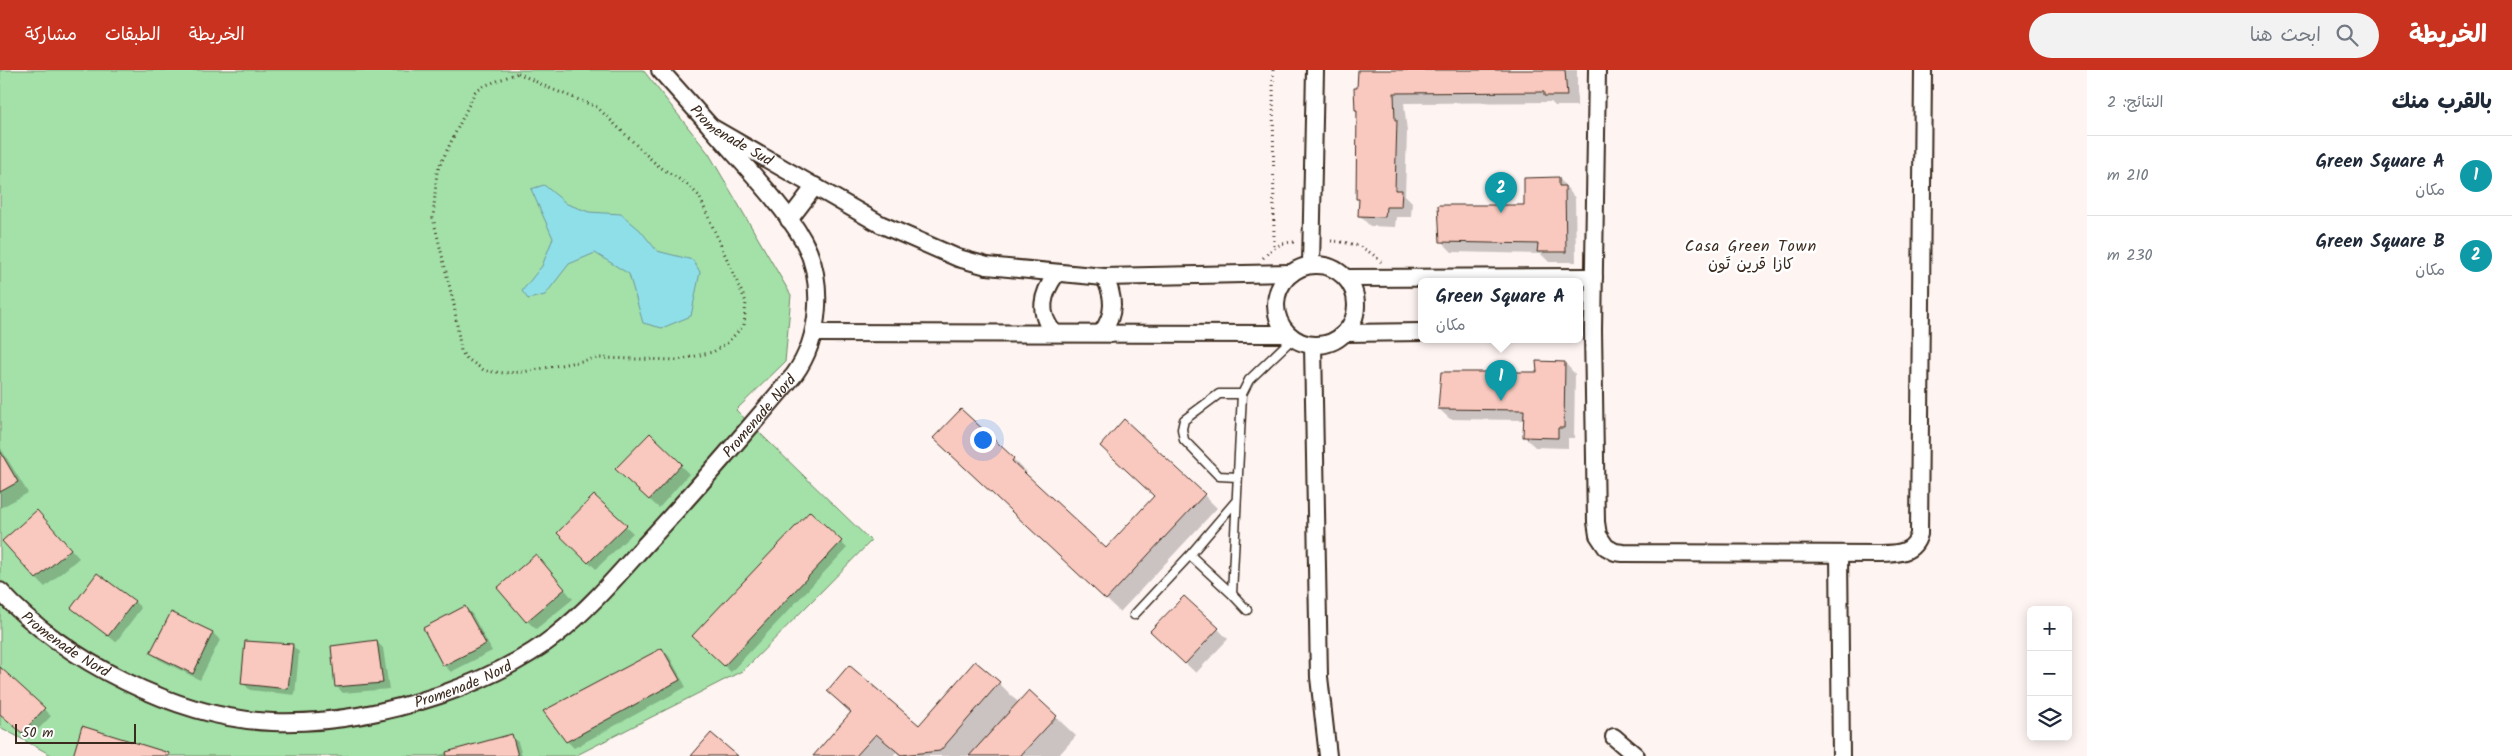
<!DOCTYPE html>
<html lang="ar">
<meta charset="utf-8">
<style>
body{margin:0;font-family:Kalam,"Playpen Sans Arabic",sans-serif;background:#f2f2f3;color:#1f2937;direction:rtl}
.controls{position:absolute;right:15px;bottom:15px;display:grid;overflow:hidden;border-radius:8px;box-shadow:0 2px 12px #0003}
.controls button{width:45px;height:45px;display:grid;place-items:center;padding:0;border:0;border-bottom:1px solid #e0e1e3;background:#fff;color:#1f2937;font:25px sans-serif}
.scale{position:absolute;left:15px;bottom:12px;width:121px;box-sizing:border-box;padding-left:5px;border:2px solid #3b2a1e;border-top:0;font-size:14px;line-height:18px;white-space:nowrap;color:#3b2a1e;-webkit-text-stroke:4px #fff;paint-order:stroke}
.you{position:absolute;left:982px;top:369px;width:18px;height:18px;margin:-12px;border:4px solid #fff;border-radius:50%;background:#1a73e8;box-shadow:0 0 0 8px #1a73e833}
.badge{display:grid;place-items:center;width:32px;height:32px;border-radius:50%;background:#c8321e;color:#fff;font-size:16px;font-weight:700}
.pin{position:absolute;translate:-50% -41px;filter:drop-shadow(0 1px 2px #0008)}
.pin::after{content:'';position:absolute;top:26px;width:18px;height:15px;background:inherit;clip-path:polygon(0 0,100% 0,50% 100%)}
.popup{position:absolute;left:1418px;top:208px;width:165px;height:65px;box-sizing:border-box;display:grid;place-content:center;border-radius:8px;background:#fff;filter:drop-shadow(0 1px 4px #0005);font-size:16px;white-space:nowrap;color:#747a83}
.popup b{font-size:19px;color:#1f2937}
.popup::after{content:'';position:absolute;left:50%;top:100%;margin-left:-10px;border:10px solid transparent;border-top-color:#fff}
.list{margin:0;padding:0;list-style:none}
h2{display:flex;justify-content:space-between;align-items:center;height:65px;margin:0;padding:0 20px;font-size:21px}
h2 small{font-size:16px;font-weight:400;color:#747a83}
.list li{display:grid;grid-template-columns:32px 1fr auto;gap:15px;align-items:center;box-sizing:border-box;height:80px;padding:0 20px;border-top:1px solid #e0e1e3}
.list b{display:block;font-size:19px;white-space:nowrap}
.list p{margin:0;font-size:16px;white-space:nowrap;color:#747a83}
.list em{font-size:16px;font-style:normal;color:#747a83}
.icon{flex:none;width:28px;height:28px;fill:none;stroke:currentColor;stroke-width:2;stroke-linecap:round;stroke-linejoin:round}
.map{position:relative;flex:none;width:2087px;height:686px;overflow:hidden;direction:ltr}
header{display:flex;align-items:center;gap:30px;box-sizing:border-box;height:70px;padding:0 25px;background:#c8321e;color:#fff}
header strong{font-size:24px}
nav{display:flex;gap:28px;margin-inline-start:auto;font-size:18px}
.search{width:350px;height:45px;background:#f2f2f3;display:flex;align-items:center;gap:12px;box-sizing:border-box;padding:0 18px;border-radius:28px;color:#747a83;font-size:19px}
main{display:flex}
aside{flex:1;background:#fff}
.map>svg:first-child{display:block}
.green{fill:#a3e1a8;stroke:#6f8663}
.water{fill:#8fdfe9;stroke:#6d9798}
.shadow{fill:#0003}
.building{fill:#f9c9bf;stroke:#3b2a1e}
.lines{fill:none;stroke-linecap:round;stroke-linejoin:round}
.lane-casing{stroke:#3b2a1e;stroke-width:11}
.street-casing{stroke:#3b2a1e;stroke-width:20}
.path{stroke:#3b2a1e;stroke-width:3;stroke-dasharray:1 4;stroke-linecap:butt}
.lane{stroke:#fff;stroke-width:8}
.street{stroke:#fff;stroke-width:16}
.labels{text-anchor:middle;stroke-width:5;stroke-linejoin:round;paint-order:stroke}
.street-label{font-size:15px;fill:#3b2a1e;stroke:#fff}
.neighbourhood-label{font-size:16px;letter-spacing:1px;fill:#3b2a1e;stroke:#fff}
</style>
<header>
<strong>الخريطة</strong>
<div class="search"><svg class="icon" aria-label="search" viewBox="0 0 24 24"><circle cx="10" cy="10" r="6"/><path d="M15 15l6 6"/></svg>ابحث هنا</div>
<nav><a>الخريطة</a><a>الطبقات</a><a>مشاركة</a></nav>
</header>
<main>
<aside>
<h2>بالقرب منك<small>النتائج: 2</small></h2>
<ul class="list">
<li><span class="badge" style="background:#0f9aa8">1</span><div><b>Green Square A</b><p>مكان</p></div><em>210 m</em></li>
<li><span class="badge" style="background:#0f9aa8">2</span><div><b>Green Square B</b><p>مكان</p></div><em>230 m</em></li>
</ul>
</aside>
<div class="map">
<svg width="2087" height="686" viewBox="0 0 2087 686">
<rect width="100%" height="100%" fill="#fef4f2"/>
<filter id="ink" filterUnits="userSpaceOnUse"><feTurbulence type="fractalNoise" baseFrequency=".02" numOctaves="2"/><feDisplacementMap in="SourceGraphic" scale="10" xChannelSelector="R" yChannelSelector="G"/><feConvolveMatrix kernelMatrix="1 2 1 2 8 2 1 2 1" color-interpolation-filters="sRGB"/></filter>
<g filter="url(#ink)">
<!-- green -->
<path class="green" d="M0 0H643L709 84 791 225 785 292 736 340 871 471 744 600 575 686H53L0 657Z"/>
<!-- water -->
<path class="water" d="M544 115 567 134 589 142 621 144 640 160 657 181 693 190 700 202 691 246 662 258 643 253 629 204 595 183 569 194 545 225 528 229 522 221 542 196 553 168 531 119Z"/>
<!-- shadow -->
<path class="shadow" d="M1359 0H1577V36H1555L1551 32 1404 33 1407 62 1405 125 1412 132 1411 147H1396L1395 157 1370 156 1360 146V131L1357 128 1359 76 1355 19H1358Z
M1559 108 1575 128 1576 192H1549L1541 184 1452 182 1441 171 1525 137Z
M1565 293 1575 304 1574 368H1568V378L1535 377 1525 367V350L1450 349 1439 339Z
M961 340 1027 402 1024 404 1106 480 1204 425 1217 438 1120 542 948 381Z
M650 365 689 404 659 438 625 408Z
M0 377 28 423 0 438Z
M594 426 633 463 596 499 559 463Z
M810 443 847 478 731 602 700 572Z
M46 451 79 488 45 517 36 508Z
M544 495 573 529 536 559 527 551Z
M134 531 141 538 116 572 72 538Z
M465 537 472 544 492 581 451 602 444 595Z
M1218 559 1228 569 1196 603 1162 572Z
M213 563 220 570 200 610 158 589 151 582Z
M376 571 383 578 389 619 343 623 336 616Z
M292 575 299 582 295 625 250 620 243 613Z
M662 579 669 586 686 617 574 678 567 671Z
M0 599 51 646 29 669 0 643Z
M999 613 1019 633 1029 622 1076 666 1058 686H900L896 682 893 686H815L851 644 828 621 919 657Z
M511 665 518 672 522 686H436Z"/>
<!-- building -->
<path class="building" d="M1358 0H1565L1567 26H1544V22L1394 23 1395 50H1397L1395 120H1402L1401 137H1386L1385 147 1358 146 1359 129H1356L1357 40H1355L1354 18H1357Z
M1559 107V116H1565L1566 182H1537L1538 174 1440 172 1438 135H1524V108Z
M1536 291 1565 292 1564 358H1558V368L1523 367 1524 340 1438 339 1441 302H1537Z
M961 339 1014 388 1012 391 1106 478 1154 426 1100 376 1124 349 1205 424 1106 530 933 368Z
M650 363 682 394 649 430 615 399Z
M0 381 18 412 0 422Z
M594 425 627 455 588 493 557 463Z
M37 440 71 479 36 509 2 471Z
M810 441 842 471 724 596 692 566Z
M536 484 565 519 526 552 497 518Z
M97 503 135 531 108 566 71 538Z
M1184 526 1219 558 1185 594 1150 561Z
M465 536 486 574 443 596 423 558Z
M171 542 213 562 193 604 150 583Z
M377 570 383 613 335 617 331 576Z
M245 571 293 574 288 619 241 614Z
M662 578 680 610 566 672 543 641Z
M975 591 1000 612 940 681 901 685 876 664 856 686H813L851 642 827 621 849 595 919 655Z
M0 597 45 638 22 663 0 644Z
M1029 620 1057 646 1020 686H969Z
M82 656 169 683V686H73Z
M711 663 738 686H691Z
M512 664 518 686H447L446 682Z"/>
<g class="lines">
<!-- lane casing -->
<g class="lane-casing">
<path id="lane" d="M1237 407 1219 406 1184 370 1182 359 1184 350 1219 324H1242
M1190 485 1232 524
M1247 540 1232 524 1242 324 1249 310 1293 268
M1134 545 1190 485 1236 431"/>
</g>
<!-- street casing -->
<g class="street-casing">
<g id="street">
<path id="s1" d="M660 0 711 57 880 154 958 188 987 196 1104 207 1292 203"/>
<path d="M1597 0 1593 260 1596 452 1598 465 1606 477 1615 482 1623 483 1880 484C1898 484 1914 483 1919 464L1923 0"/>
<path d="M789 150 815 116"/>
<circle cx="1316" cy="235" r="40"/>
<path d="M1311 195 1315 0"/>
<path d="M1346 208 1594 207"/>
<path d="M1102 262C1115 245 1115 226 1104 207"/>
<path d="M814 263 1288 264"/>
<path d="M1054 263C1037 243 1042 224 1056 204"/>
<path d="M1345 263 1422 262"/>
<path d="M1313 275 1319 607 1328 686"/>
<path d="M1839 484 1841 686"/>
<path id="s2" d="M0 521C63 590 179 649 273 652 330 654 386 643 440 625 480 611 522 592 556 565 589 539 616 507 644 476 696 420 745 363 794 305 821 268 825 210 803 170 782 133 739 90 711 57"/>
<path d="M1614 667 1636 686"/>
</g>
</g>
<!-- path -->
<path class="path" d="M1273 0 1274 176
M518 3 549 18 597 37 657 95 688 115 699 126 746 232 744 255 727 273 713 282 678 290 598 288 523 302 504 303 485 301 466 288 461 281 454 235 433 148 437 101 475 22 486 15Z
M1331 171C1351 172 1367 177 1381 192
M1263 188C1274 177 1280 172 1296 172"/>
<!-- lane -->
<use href="#lane" class="lane"/>
<!-- street -->
<use href="#street" class="street"/>
</g>
</g>
<g class="labels">
<!-- street labels -->
<g class="street-label">
<text dy="5" stroke="none"><textPath href="#s1" startOffset="98">Promenade Sud</textPath></text>
<text dy="5" stroke="none"><textPath href="#s2" startOffset="910">Promenade Nord</textPath></text>
<text dy="5" stroke="none"><textPath href="#s2" startOffset="85">Promenade Nord</textPath></text>
<text dy="5" stroke="none"><textPath href="#s2" startOffset="505">Promenade Nord</textPath></text>
</g>
<!-- neighbourhood labels -->
<g class="neighbourhood-label">
<text x="1751" y="181">Casa Green Town<tspan x="1751" dy="18">كازا قرين تَون</tspan></text>
</g>
</g>
</svg>
<div class="controls">
<button>+</button>
<button>−</button>
<button><svg class="icon" aria-label="layers" viewBox="0 0 24 24"><path d="M12 4l9 5-9 5-9-5zM3 14l9 5 9-5"/></svg></button>
</div>
<div class="scale">50 m</div>
<div class="you"></div>
<div class="pin badge" style="left:1501px;top:331px;background:#0f9aa8">1</div>
<div class="popup"><b>Green Square A</b>مكان</div>
<div class="pin badge" style="left:1501px;top:143px;background:#0f9aa8">2</div>
</div>
</main>
